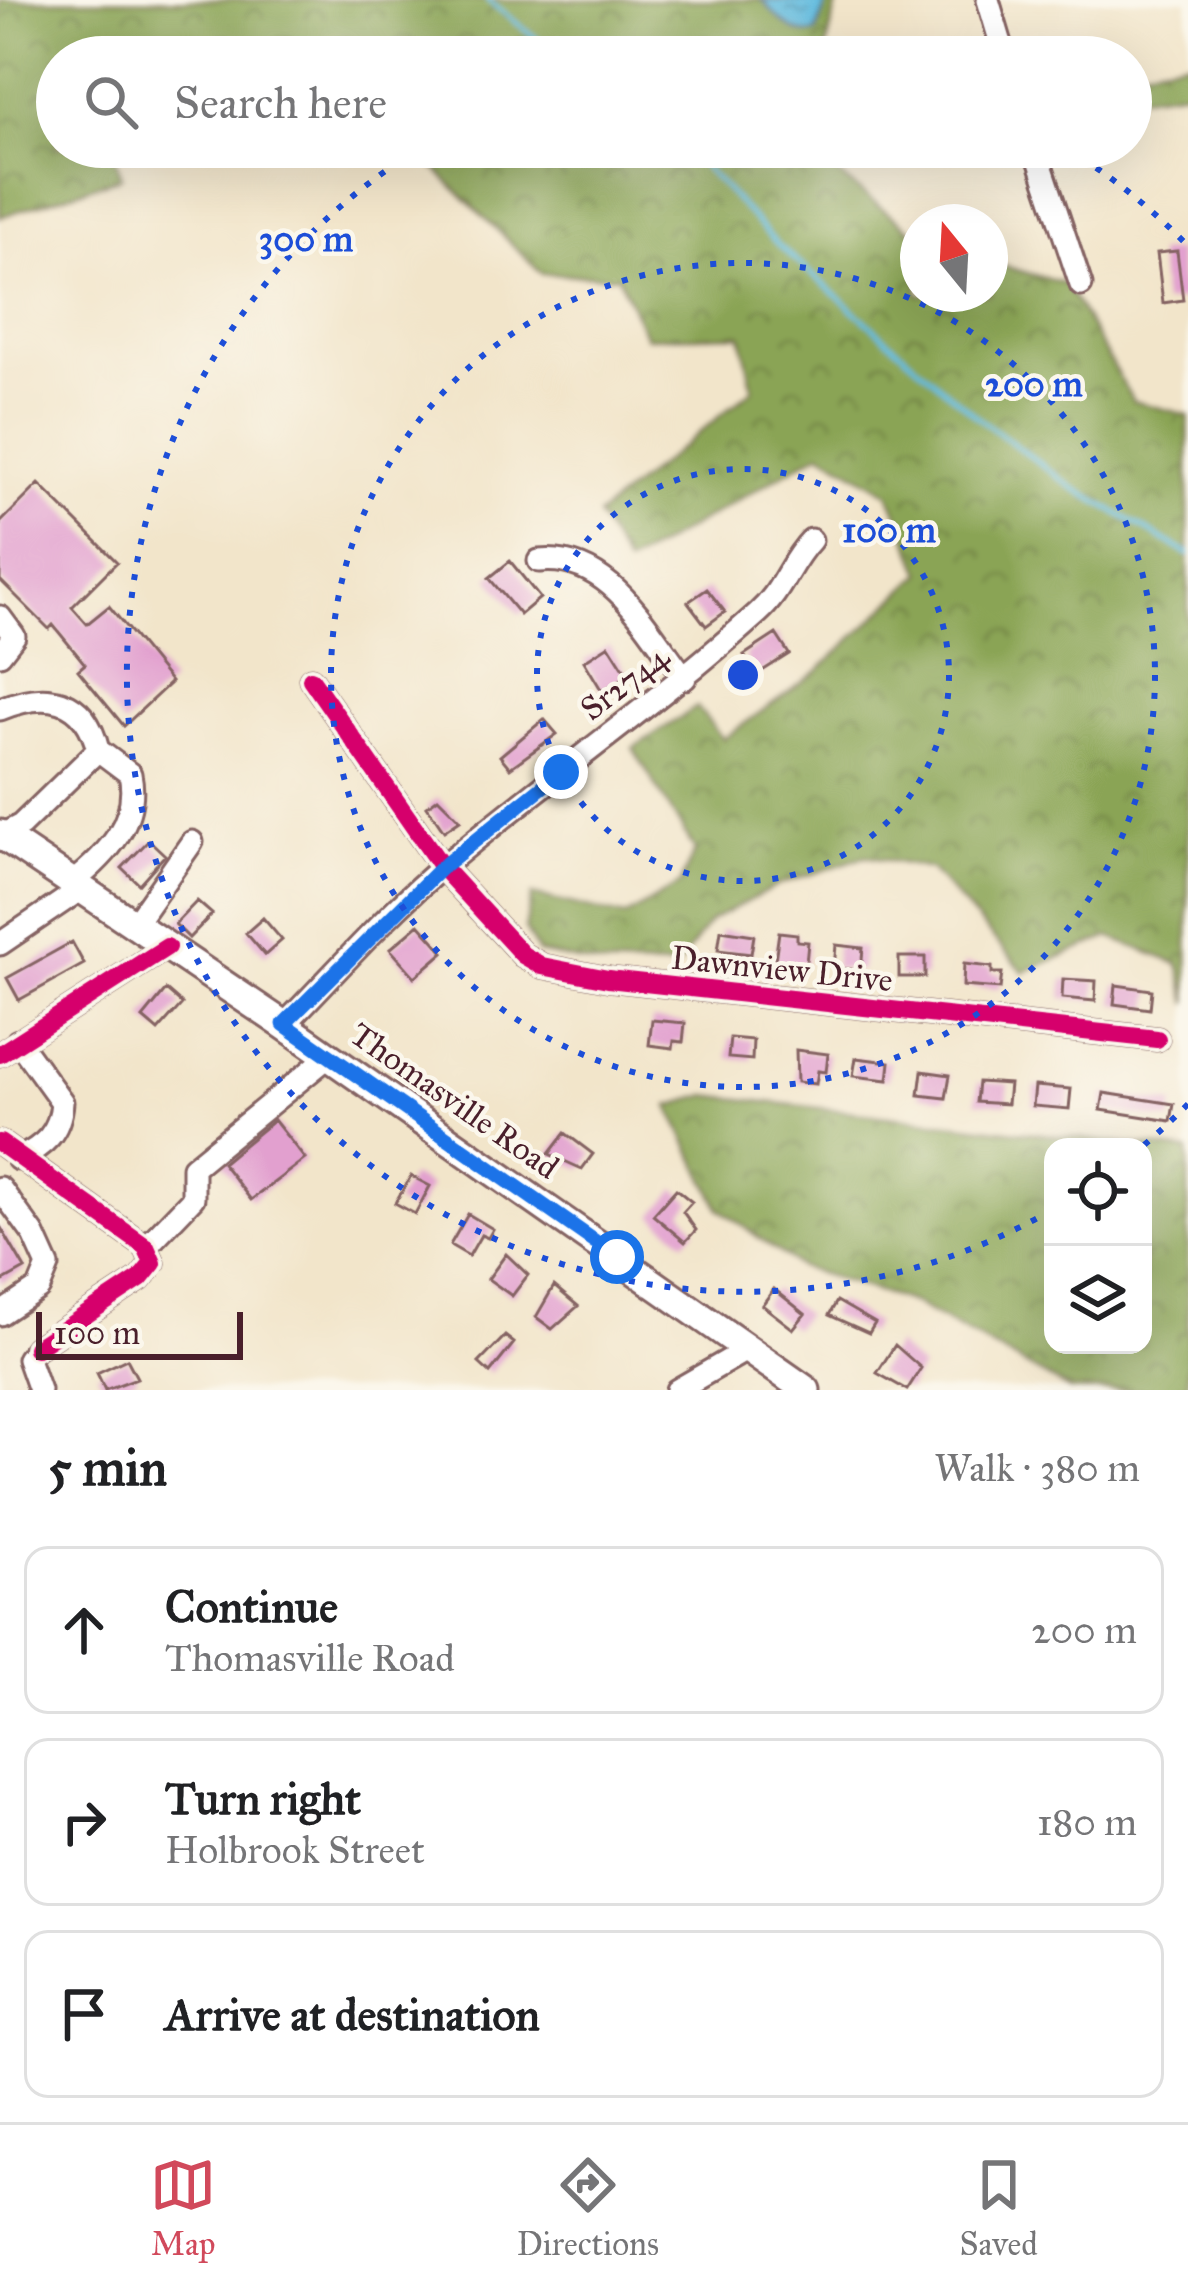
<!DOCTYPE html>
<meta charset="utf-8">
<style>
body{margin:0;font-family:"IM FELL Great Primer",serif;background:#f2f2f2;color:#202124}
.controls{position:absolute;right:36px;bottom:36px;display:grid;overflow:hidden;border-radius:24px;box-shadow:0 12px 48px #0002}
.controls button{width:108px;height:108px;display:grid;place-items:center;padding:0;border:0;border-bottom:3px solid #e0e0e0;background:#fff;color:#202124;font:60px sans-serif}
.compass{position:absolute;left:900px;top:204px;width:108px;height:108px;border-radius:50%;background:#fff;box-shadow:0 12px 48px #0002;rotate:342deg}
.scale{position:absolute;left:36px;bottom:30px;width:207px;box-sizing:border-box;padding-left:12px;border:6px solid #4a1f2b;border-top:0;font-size:33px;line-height:42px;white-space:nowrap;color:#4a1f2b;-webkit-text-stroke:9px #fbf7ec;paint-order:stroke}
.stop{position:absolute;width:36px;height:36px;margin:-27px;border:9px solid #1a73e8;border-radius:50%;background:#fff}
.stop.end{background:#1a73e8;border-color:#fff;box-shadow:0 3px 12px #0008}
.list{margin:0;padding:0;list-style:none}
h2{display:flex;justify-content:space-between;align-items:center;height:156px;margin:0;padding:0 48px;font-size:51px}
h2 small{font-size:39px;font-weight:400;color:#757577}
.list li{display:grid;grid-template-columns:78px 1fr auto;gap:36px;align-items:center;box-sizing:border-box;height:168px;margin:0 24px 24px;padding:0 24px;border:3px solid #e0e0e0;border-radius:24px}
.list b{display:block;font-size:45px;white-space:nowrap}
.list p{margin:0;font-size:39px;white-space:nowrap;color:#757577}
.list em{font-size:39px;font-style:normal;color:#757577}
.icon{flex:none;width:66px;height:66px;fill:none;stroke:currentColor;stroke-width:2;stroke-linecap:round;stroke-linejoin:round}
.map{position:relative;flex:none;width:1188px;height:1390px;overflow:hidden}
.search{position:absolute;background:#fff;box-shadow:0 12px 48px #0002;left:36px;right:36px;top:36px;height:132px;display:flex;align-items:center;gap:30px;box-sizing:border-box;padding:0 42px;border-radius:66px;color:#757577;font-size:45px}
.sheet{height:732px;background:#fff}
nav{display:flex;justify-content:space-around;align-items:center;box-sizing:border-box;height:168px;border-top:3px solid #e0e0e0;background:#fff;font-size:33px;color:#757577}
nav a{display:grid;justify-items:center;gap:6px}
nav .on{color:#d1495b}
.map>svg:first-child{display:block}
.forest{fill:url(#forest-crowns);stroke:#6a6240;stroke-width:3;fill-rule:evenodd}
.water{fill:url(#water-ripples);stroke:#566e85;stroke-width:3}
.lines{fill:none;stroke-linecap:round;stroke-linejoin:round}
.stream{stroke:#62bcdf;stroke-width:4.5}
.building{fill:#e2a0cf}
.minor-casing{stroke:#856463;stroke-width:27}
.major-casing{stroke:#856463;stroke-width:33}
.minor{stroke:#fff;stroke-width:21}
.major{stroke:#fff;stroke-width:27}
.cycleway-casing{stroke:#fbf7ec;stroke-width:26}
.cycleway{stroke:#d6006c;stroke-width:18}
.route{stroke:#1a73e8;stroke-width:15}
.ring{fill:none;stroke:#1d4ed8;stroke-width:6;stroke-dasharray:6 12}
.labels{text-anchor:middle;stroke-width:9;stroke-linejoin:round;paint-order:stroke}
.street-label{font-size:33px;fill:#4a1f2b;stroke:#fbf7ec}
.centre{fill:#1d4ed8;stroke:#fbf7ec;stroke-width:6}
.ring-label{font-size:36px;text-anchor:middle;font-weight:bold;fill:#1d4ed8;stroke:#fbf7ec;stroke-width:9;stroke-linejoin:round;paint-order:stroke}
</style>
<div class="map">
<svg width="1188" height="1390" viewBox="0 0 1188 1390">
<defs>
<pattern id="forest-crowns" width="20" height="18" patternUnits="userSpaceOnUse" patternTransform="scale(3)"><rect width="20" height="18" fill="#8aa455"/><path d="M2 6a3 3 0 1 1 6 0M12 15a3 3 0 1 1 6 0" fill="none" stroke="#738547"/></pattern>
<pattern id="water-ripples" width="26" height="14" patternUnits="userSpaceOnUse" patternTransform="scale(3)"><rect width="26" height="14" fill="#62bcdf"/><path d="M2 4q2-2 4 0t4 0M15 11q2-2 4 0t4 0" fill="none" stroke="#5398b5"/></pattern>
</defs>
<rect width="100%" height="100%" fill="#fbf7ec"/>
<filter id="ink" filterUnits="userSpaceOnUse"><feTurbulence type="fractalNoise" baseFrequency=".00833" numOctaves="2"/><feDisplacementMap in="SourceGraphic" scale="24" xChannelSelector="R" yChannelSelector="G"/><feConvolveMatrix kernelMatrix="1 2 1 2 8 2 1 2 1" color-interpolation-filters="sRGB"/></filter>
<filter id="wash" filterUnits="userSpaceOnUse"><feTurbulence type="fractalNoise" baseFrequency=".004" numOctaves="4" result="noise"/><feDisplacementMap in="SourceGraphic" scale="48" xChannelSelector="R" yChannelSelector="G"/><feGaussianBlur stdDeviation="2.7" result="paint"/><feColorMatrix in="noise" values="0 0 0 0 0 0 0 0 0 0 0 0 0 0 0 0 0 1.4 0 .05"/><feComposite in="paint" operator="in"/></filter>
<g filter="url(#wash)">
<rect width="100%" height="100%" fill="#f2e5ca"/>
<!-- forest -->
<path class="forest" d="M0 0H838L824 57H57V147H112L121 177 0 217Z
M1188 60V90L1131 97V70Z
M413 147H828L836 173 918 235V294H990V262L1065 284 1133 401 1188 415V1004L1179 964 1109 937 1024 972 930 869 866 856 779 885 710 921 677 967 602 966 538 953 525 929 532 895 625 917 680 884 695 850 633 748 697 707 723 739 818 671 922 573 889 493 821 452 626 565 597 516 753 389 741 335 646 337 618 276 542 274Z
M707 1095 1188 1151V1390H1070L912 1303 799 1267 720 1209 669 1106ZM1143 1147V1345H1053V1147Z"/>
<!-- water -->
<path class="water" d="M762 0H828L816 33C791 38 778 16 762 0Z"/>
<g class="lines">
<!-- stream -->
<path class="stream" d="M487 0 561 57
M685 147 777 244 977 417 1072 487 1188 554"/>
</g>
<g id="blocks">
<!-- building -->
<path class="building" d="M1177 251 1183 300 1163 303 1157 253Z
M39 484 117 562 72 607 87 624 109 606 171 682 124 726 78 670 85 664 53 625 49 629 0 580V523Z
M510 561 540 598 520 615 489 578Z
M707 589 725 612 706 626 688 602Z
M776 634 789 654 756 675 744 655Z
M609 645 628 675 602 691 584 661Z
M544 719 557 734 510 768 500 756Z
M438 798 460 820 444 831 427 806Z
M149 840 165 855 139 884 122 868Z
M197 901 212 914 189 938 175 924Z
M263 918 282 940 265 955 246 933Z
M419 924 444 952 415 977 390 949Z
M721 930 754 935 751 954 718 950Z
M779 932 797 934V941L808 942 806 963 775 960Z
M72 942 84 964 19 1000 7 978Z
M836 945 863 948 861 970 834 968Z
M899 957H925V977H899Z
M964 964 992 967V973H1002L1000 989 963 986Z
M1063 979 1096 981 1095 1001 1062 998Z
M1116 985 1152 990 1150 1009 1114 1004Z
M166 990 182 1004 158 1031 143 1018Z
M652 1020 685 1023 683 1042 674 1041 673 1048 649 1045Z
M730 1038 753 1040 752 1060 728 1058Z
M796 1050 828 1054 826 1072 818 1071 816 1084 797 1082Z
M856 1058 890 1062 888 1080 853 1076Z
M922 1071 950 1075 946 1098 919 1095Z
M978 1082 1009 1084 1007 1104 976 1102Z
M1035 1086 1071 1089 1069 1109 1033 1106Z
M1104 1093 1174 1104 1171 1121 1101 1110Z
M274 1120 305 1159 251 1200 222 1163Z
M565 1133 593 1154 582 1169 549 1154Z
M411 1176 430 1186 415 1214 395 1203Z
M676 1189 692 1202 683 1212 696 1230 685 1242 653 1215Z
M468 1214 493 1229 488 1238 481 1235 469 1256 450 1245Z
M0 1226 25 1269 0 1283Z
M506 1254 528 1275 512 1296 488 1279Z
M554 1286 578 1306 552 1329 536 1317Z
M774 1289 805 1314 793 1329 762 1305Z
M837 1301 875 1323 869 1333 829 1315Z
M505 1336 514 1343 490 1373 479 1363Z
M895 1345 921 1368 907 1390 877 1373Z
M127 1359 137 1378 105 1390 97 1373Z"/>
</g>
</g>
<g filter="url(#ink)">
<use href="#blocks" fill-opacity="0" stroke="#856463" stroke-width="3"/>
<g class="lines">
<!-- minor casing -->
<g class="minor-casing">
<path id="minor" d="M988 0 1005 57
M1035 147 1081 285
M539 561C610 553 646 629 685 678
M0 617 14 636 0 654
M311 679 442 867 523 955 542 966 608 979 1157 1039
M0 709C46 690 85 696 98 750L21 825 0 836
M72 883C107 855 140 821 130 774L98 750
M134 925 192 842
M0 944 81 889
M284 1025C337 971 388 912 446 864 548 778 659 702 758 613 782 592 789 563 811 540
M18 1041 62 1102C60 1133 44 1146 18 1159
M0 1054 167 947
M0 1143 146 1247 153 1263 140 1279 36 1348 28 1359 39 1390
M0 1188 34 1235 48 1266 39 1288 0 1314
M146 1247 193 1198V1167L329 1056
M677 1390 748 1349"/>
</g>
<!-- major casing -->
<g class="major-casing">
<path id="major" d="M0 834 284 1025 806 1390"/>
</g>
<!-- minor -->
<use href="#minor" class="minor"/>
<!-- major -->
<use href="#major" class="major"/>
<!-- cycleway casing -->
<g class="cycleway-casing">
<path id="cycleway" d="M311 679 442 867 523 955 542 966 608 979 1157 1039
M0 1054 167 947
M0 1143 146 1247 153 1263 140 1279 36 1348"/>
</g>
<!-- cycleway -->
<use href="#cycleway" class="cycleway"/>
</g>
</g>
<g class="lines" filter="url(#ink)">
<!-- route -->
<path class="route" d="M561 772 442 867 284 1024 617 1257"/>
</g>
<!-- distance rings -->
<g class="ring">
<circle cx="743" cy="675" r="206"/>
<circle cx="743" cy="675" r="412"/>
<path d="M1188 1104A618 618 0 0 1 1144 1145M1052 1210A618 618 0 0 1 420 148M1066 148A618 618 0 0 1 1188 246"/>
</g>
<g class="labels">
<!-- street labels -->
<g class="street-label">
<text transform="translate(624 682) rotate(-37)" y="12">Sr2744</text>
<text transform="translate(782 968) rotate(6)" y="12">Dawnview Drive</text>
<text transform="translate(455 1100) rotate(35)" y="12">Thomasville Road</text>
</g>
</g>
<circle cx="743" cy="675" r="18" class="centre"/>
<g class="ring-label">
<text x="306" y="251">300 m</text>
<text x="1034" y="396">200 m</text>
<text x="889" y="542">100 m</text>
</g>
</svg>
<div class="controls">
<button><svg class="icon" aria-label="locate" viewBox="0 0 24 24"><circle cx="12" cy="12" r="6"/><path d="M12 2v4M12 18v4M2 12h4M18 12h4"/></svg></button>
<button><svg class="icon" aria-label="layers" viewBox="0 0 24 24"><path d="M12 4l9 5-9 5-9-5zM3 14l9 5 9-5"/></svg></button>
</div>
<svg class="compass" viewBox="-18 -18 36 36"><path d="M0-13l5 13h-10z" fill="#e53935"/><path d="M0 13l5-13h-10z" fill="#757577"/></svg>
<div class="scale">100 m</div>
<div class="stop" style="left:617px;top:1257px"></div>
<div class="stop end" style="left:561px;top:772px"></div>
<div class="search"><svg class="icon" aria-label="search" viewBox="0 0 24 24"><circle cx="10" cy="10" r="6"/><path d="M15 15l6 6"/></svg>Search here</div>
</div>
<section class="sheet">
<h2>5 min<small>Walk · 380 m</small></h2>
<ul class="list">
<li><svg class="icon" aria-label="ahead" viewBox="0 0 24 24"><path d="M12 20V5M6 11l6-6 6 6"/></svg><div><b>Continue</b><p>Thomasville Road</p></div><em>200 m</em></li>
<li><svg class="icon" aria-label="right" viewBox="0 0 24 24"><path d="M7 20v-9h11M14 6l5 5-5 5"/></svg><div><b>Turn right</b><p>Holbrook Street</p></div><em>180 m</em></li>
<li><svg class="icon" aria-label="arrive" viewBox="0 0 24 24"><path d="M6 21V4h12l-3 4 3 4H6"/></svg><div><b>Arrive at destination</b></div></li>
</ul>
</section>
<nav>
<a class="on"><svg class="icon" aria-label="map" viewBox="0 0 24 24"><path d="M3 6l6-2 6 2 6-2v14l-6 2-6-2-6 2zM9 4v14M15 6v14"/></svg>Map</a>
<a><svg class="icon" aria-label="directions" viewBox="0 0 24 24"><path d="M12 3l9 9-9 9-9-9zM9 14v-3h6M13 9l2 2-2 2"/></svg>Directions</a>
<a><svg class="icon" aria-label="saved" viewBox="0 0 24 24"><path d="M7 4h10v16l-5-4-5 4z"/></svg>Saved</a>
</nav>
